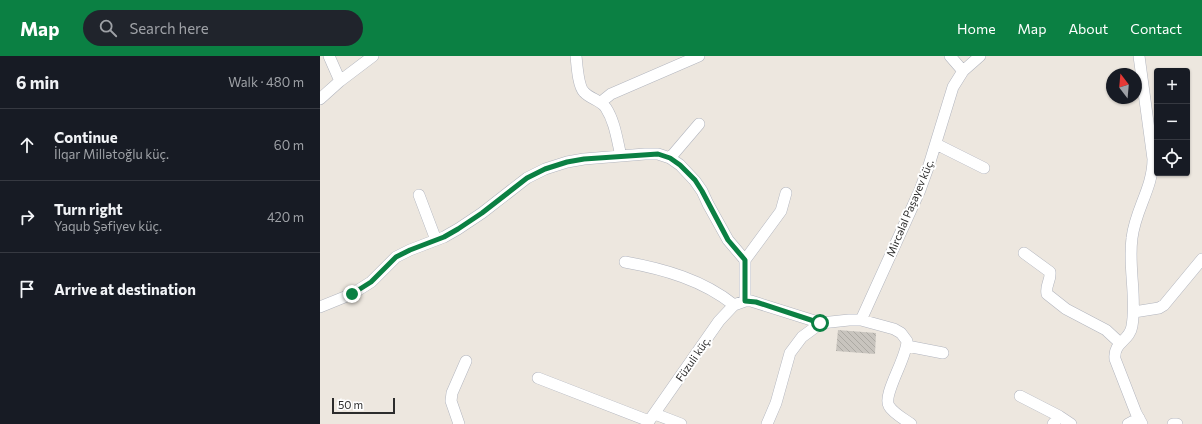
<!DOCTYPE html>
<meta charset="utf-8">
<style>
body{margin:0;font-family:Commissioner,sans-serif;background:#20242c;color:#f1f3f6}
.controls{position:absolute;right:12px;top:12px;display:grid;overflow:hidden;border-radius:4px;box-shadow:0 1px 3px #0004}
.controls button{width:36px;height:36px;display:grid;place-items:center;padding:0;border:0;border-bottom:1px solid #363941;background:#171b24;color:#f1f3f6;font:20px sans-serif}
.compass{position:absolute;left:786px;top:12px;width:36px;height:36px;border-radius:50%;background:#171b24;box-shadow:0 1px 3px #0004;rotate:344deg}
.scale{position:absolute;left:12px;bottom:10px;width:63px;box-sizing:border-box;padding-left:4px;border:2px solid #2c2c2c;border-top:0;font-size:11px;line-height:14px;white-space:nowrap;color:#2c2c2c;-webkit-text-stroke:3px #fff;paint-order:stroke}
.stop{position:absolute;width:12px;height:12px;margin:-9px;border:3px solid #0b8043;border-radius:50%;background:#fff}
.stop.end{background:#0b8043;border-color:#fff;box-shadow:0 1px 4px #0008}
.list{margin:0;padding:0;list-style:none}
h2{display:flex;justify-content:space-between;align-items:center;height:52px;margin:0;padding:0 16px;font-size:17px}
h2 small{font-size:13px;font-weight:400;color:#9ea1a6}
.list li{display:grid;grid-template-columns:26px 1fr auto;gap:12px;align-items:center;box-sizing:border-box;height:72px;padding:0 16px;border-top:1px solid #363941}
.list b{display:block;font-size:15px;white-space:nowrap}
.list p{margin:0;font-size:13px;white-space:nowrap;color:#9ea1a6}
.list em{font-size:13px;font-style:normal;color:#9ea1a6}
.icon{flex:none;width:22px;height:22px;fill:none;stroke:currentColor;stroke-width:2;stroke-linecap:round;stroke-linejoin:round}
.map{position:relative;flex:none;width:882px;height:368px;overflow:hidden}
header{display:flex;align-items:center;gap:24px;box-sizing:border-box;height:56px;padding:0 20px;background:#0b8043;color:#fff}
header strong{font-size:19px}
nav{display:flex;gap:22px;margin-inline-start:auto;font-size:14px}
.search{width:280px;height:36px;background:#20242c;display:flex;align-items:center;gap:10px;box-sizing:border-box;padding:0 14px;border-radius:22px;color:#9ea1a6;font-size:15px}
main{display:flex}
aside{flex:1;background:#171b24}
.map>svg:first-child{display:block}
.building{fill:url(#building-back-hatch)}
.lines{fill:none;stroke-linecap:round;stroke-linejoin:round}
.minor-casing{stroke:#b2b5be;stroke-width:12}
.minor{stroke:#fff;stroke-width:11}
.route{stroke:#0b8043;stroke-width:5}
.labels{text-anchor:middle;stroke-width:4;stroke-linejoin:round;paint-order:stroke}
.street-label{font-size:11px;fill:#2c2c2c;stroke:#fff}
</style>
<header>
<strong>Map</strong>
<div class="search"><svg class="icon" aria-label="search" viewBox="0 0 24 24"><circle cx="10" cy="10" r="6"/><path d="M15 15l6 6"/></svg>Search here</div>
<nav><a>Home</a><a>Map</a><a>About</a><a>Contact</a></nav>
</header>
<main>
<aside>
<h2>6 min<small>Walk · 480 m</small></h2>
<ul class="list">
<li><svg class="icon" aria-label="ahead" viewBox="0 0 24 24"><path d="M12 20V5M6 11l6-6 6 6"/></svg><div><b>Continue</b><p>İlqar Millətoğlu küç.</p></div><em>60 m</em></li>
<li><svg class="icon" aria-label="right" viewBox="0 0 24 24"><path d="M7 20v-9h11M14 6l5 5-5 5"/></svg><div><b>Turn right</b><p>Yaqub Şəfiyev küç.</p></div><em>420 m</em></li>
<li><svg class="icon" aria-label="arrive" viewBox="0 0 24 24"><path d="M6 21V4h12l-3 4 3 4H6"/></svg><div><b>Arrive at destination</b></div></li>
</ul>
</aside>
<div class="map">
<svg width="882" height="368" viewBox="0 0 882 368">
<defs>
<pattern id="building-back-hatch" width="6" height="6" patternUnits="userSpaceOnUse"><rect width="6" height="6" fill="#c8c4be"/><path d="M-1 5l2 2M0 0l6 6M5-1l2 2" fill="none" stroke="#aca9a3"/></pattern>
</defs>
<rect width="100%" height="100%" fill="#ede7df"/>
<!-- building -->
<path class="building" d="M518 274 556 277 555 298 516 295Z"/>
<g class="lines">
<!-- minor casing -->
<g class="minor-casing">
<path id="minor" d="M9 0 20 25
M256 0C257 9 258 30 264 36 270 43 281 44 286 52 295 66 297 84 301 100
M630 0 643 15
M819 0 833 103C833 132 815 154 812 182 808 211 817 241 812 270 810 285 793 286 795 303L816 357 822 368
M0 43 20 25 53 0
M281 46 291 38 379 0
M616 88 664 112
M350 102 379 68
M99 139 116 184
M704 197 730 216C731 225 725 229 727 238L746 253 786 274 800 287
M425 204 461 155 466 137
M305 206C344 213 383 224 414 249
M0 251 32 238 51 226 76 201 90 194 124 181 138 173 162 157 207 122 225 113 247 106 264 103 325 98H338L350 102 360 109 375 125 382 135 388 148 408 184 425 204V245
M814 256 839 252 844 249 882 203
M541 264 600 134 609 109 633 31 643 15 660 0
M587 290 623 297
M218 322 329 365
M700 340 739 360
M335 358 361 368
M139 368 131 345 132 337 146 305
M327 368 399 265 414 249 425 245H431L501 267 529 264H541L574 273 581 277 587 285C587 302 562 339 569 350 573 357 584 363 591 368
M447 368 456 347 470 297 482 281 501 267
M733 368 739 360 751 368
M808 368 819 362
M853 368H857"/>
</g>
<!-- minor -->
<use href="#minor" class="minor"/>
</g>
<g class="lines">
<!-- route -->
<path class="route" d="M32 238 51 226 76 201 90 194 124 181 138 173 162 157 207 122 225 113 247 106 264 103 338 98 350 102 360 109 375 124 382 135 408 184 425 204V245L436 246 500 267"/>
</g>
<g class="labels">
<!-- street labels -->
<g class="street-label">
<text transform="translate(590 152) rotate(-67)" y="4">Mircəlal Paşayev küç.</text>
<text transform="translate(373 303) rotate(-55)" y="4">Füzuli küç.</text>
</g>
</g>
</svg>
<div class="controls">
<button>+</button>
<button>−</button>
<button><svg class="icon" aria-label="locate" viewBox="0 0 24 24"><circle cx="12" cy="12" r="6"/><path d="M12 2v4M12 18v4M2 12h4M18 12h4"/></svg></button>
</div>
<svg class="compass" viewBox="-18 -18 36 36"><path d="M0-13l5 13h-10z" fill="#e53935"/><path d="M0 13l5-13h-10z" fill="#9ea1a6"/></svg>
<div class="scale">50 m</div>
<div class="stop" style="left:500px;top:267px"></div>
<div class="stop end" style="left:32px;top:238px"></div>
</div>
</main>
